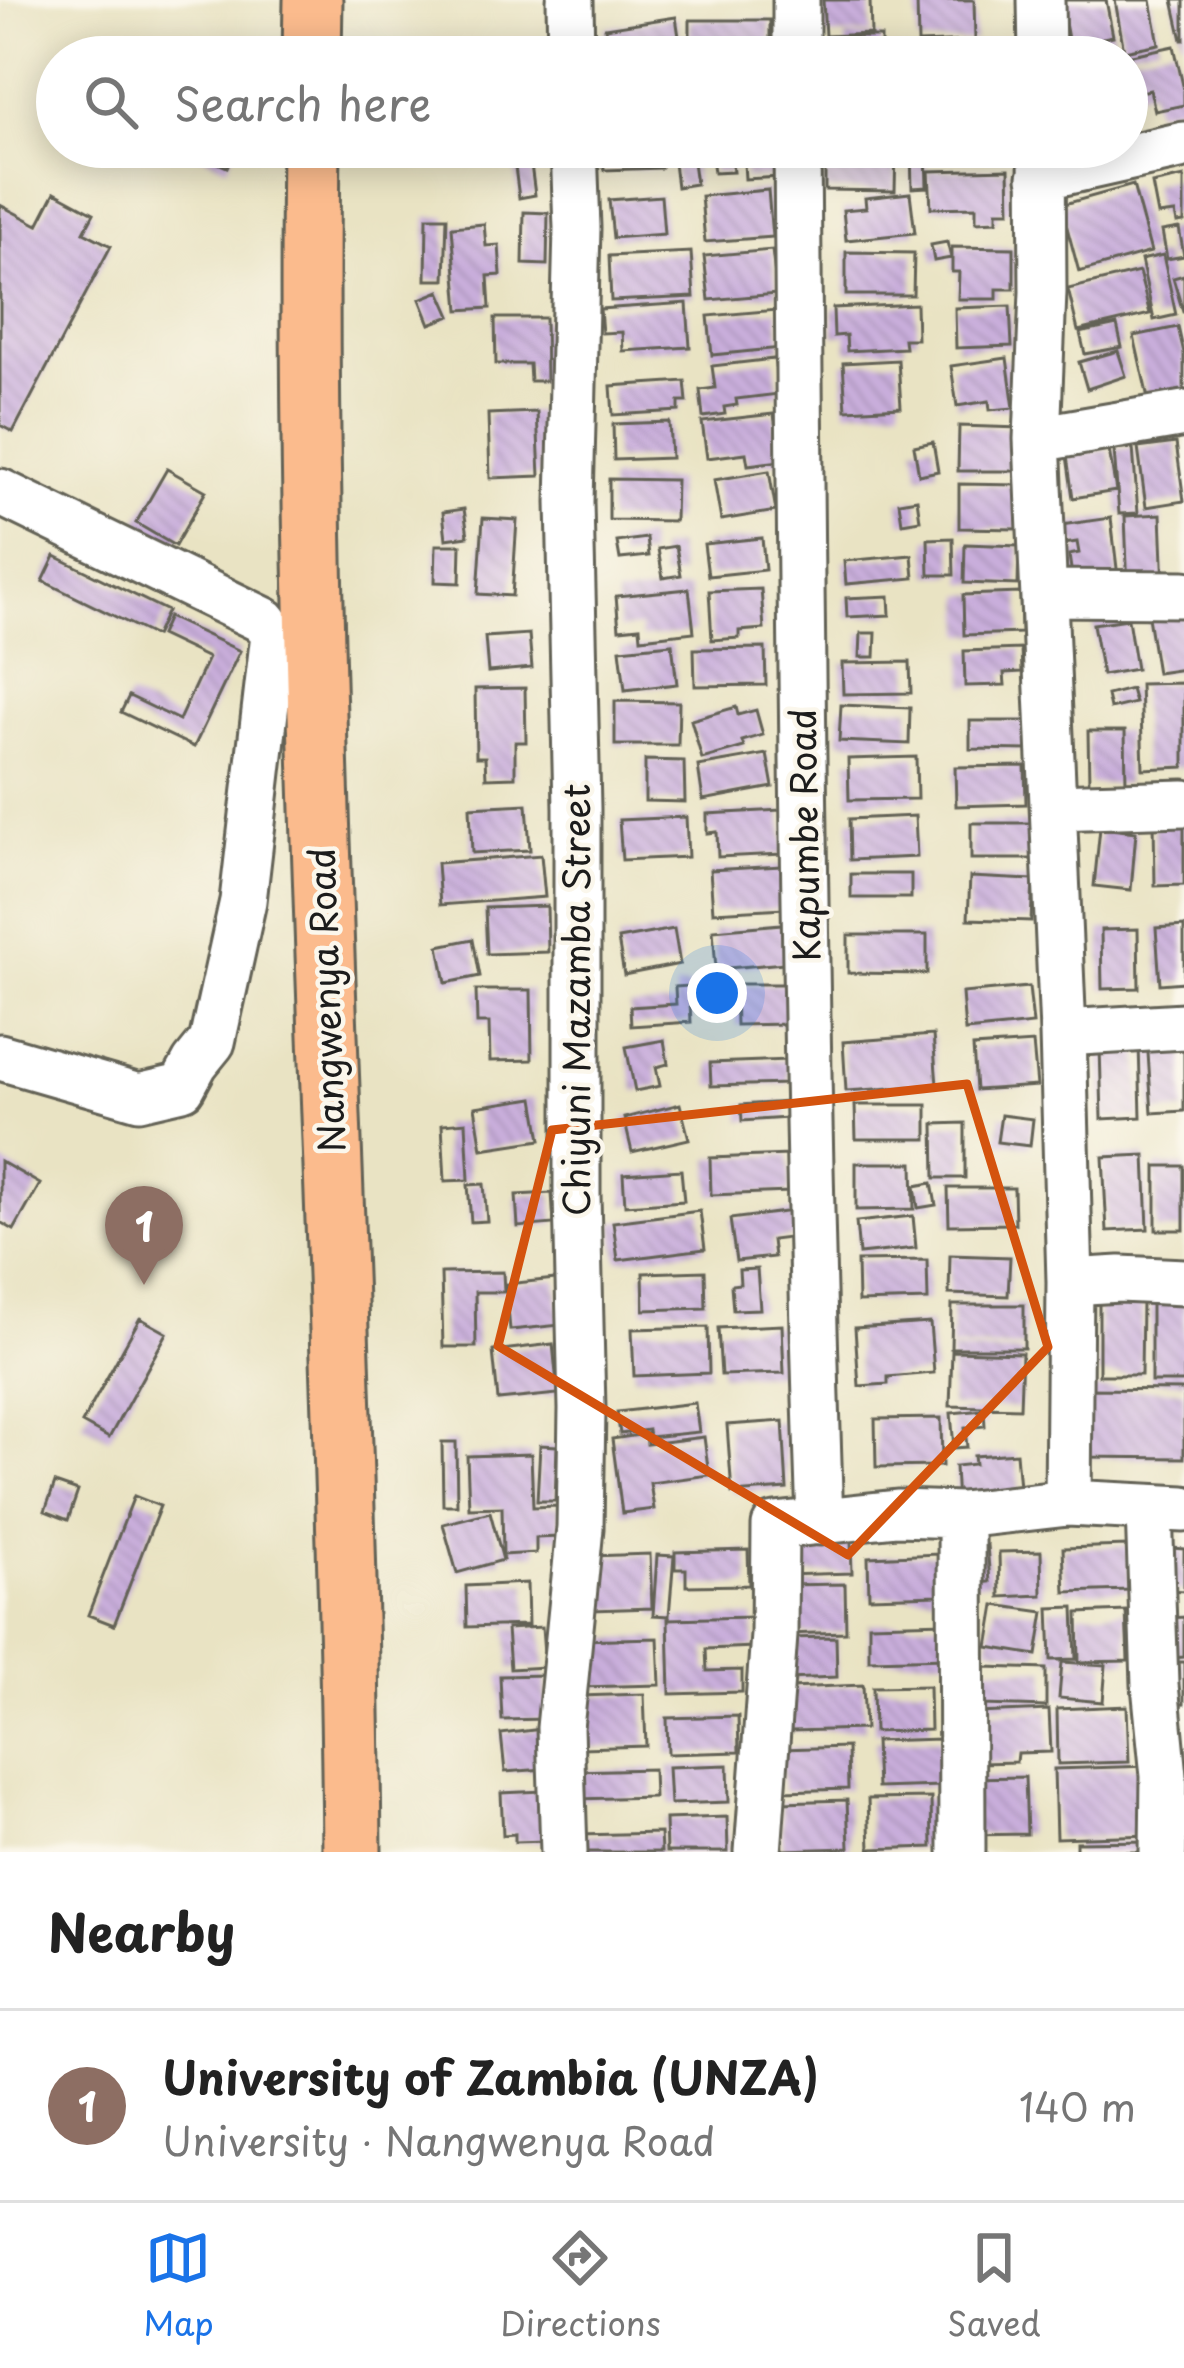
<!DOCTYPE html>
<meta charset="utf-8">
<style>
body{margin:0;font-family:"Playpen Sans",sans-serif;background:#f6f6f6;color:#222}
.you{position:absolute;left:717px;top:993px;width:42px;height:42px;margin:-30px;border:9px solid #fff;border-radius:50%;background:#1a73e8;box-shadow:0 0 0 18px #1a73e833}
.badge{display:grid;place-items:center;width:78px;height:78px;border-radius:50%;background:#1a73e8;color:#fff;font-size:39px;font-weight:700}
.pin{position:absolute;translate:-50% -99px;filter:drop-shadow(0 3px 6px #0008)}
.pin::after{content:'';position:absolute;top:63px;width:42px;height:36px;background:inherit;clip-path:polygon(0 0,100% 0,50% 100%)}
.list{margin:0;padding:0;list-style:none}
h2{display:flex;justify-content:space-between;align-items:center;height:156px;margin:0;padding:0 48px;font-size:51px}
h2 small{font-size:39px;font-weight:400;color:#767676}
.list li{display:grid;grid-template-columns:78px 1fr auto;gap:36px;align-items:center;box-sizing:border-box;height:192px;padding:0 48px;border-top:3px solid #e0e0e0}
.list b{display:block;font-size:45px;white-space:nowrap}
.list p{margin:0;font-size:39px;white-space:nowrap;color:#767676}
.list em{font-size:39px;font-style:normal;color:#767676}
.icon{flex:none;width:66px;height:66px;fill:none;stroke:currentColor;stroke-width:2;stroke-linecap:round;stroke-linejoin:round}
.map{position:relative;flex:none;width:1184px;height:1852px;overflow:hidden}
.search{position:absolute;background:#fff;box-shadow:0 6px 30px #0003;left:36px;right:36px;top:36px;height:132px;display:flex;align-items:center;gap:30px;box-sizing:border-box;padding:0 42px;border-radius:66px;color:#767676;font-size:45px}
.sheet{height:348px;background:#fff}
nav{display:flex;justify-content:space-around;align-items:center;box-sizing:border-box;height:168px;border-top:3px solid #e0e0e0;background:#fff;font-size:33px;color:#767676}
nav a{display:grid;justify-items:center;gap:6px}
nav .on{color:#1a73e8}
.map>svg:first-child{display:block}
.building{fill:url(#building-back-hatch)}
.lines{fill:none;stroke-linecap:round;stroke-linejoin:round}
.minor-casing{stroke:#646256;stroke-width:51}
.major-casing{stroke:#646256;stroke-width:63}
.minor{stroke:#fff;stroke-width:45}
.major{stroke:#fbbb8d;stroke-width:57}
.marked{fill:none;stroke:#d4530e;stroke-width:9;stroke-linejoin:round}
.labels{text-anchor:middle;stroke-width:9;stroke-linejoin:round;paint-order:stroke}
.street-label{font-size:36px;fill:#1c1c1c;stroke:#fbf7ec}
</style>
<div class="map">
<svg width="1184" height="1852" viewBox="0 0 1184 1852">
<defs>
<pattern id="building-back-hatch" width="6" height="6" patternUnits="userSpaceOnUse" patternTransform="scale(3)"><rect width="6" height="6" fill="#c9aedb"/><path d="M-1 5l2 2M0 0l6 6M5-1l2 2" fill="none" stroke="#ac95bb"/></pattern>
</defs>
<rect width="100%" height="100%" fill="#fbf7ec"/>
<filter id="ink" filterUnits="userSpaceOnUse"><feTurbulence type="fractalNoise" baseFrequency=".00833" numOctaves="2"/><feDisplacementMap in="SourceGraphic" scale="24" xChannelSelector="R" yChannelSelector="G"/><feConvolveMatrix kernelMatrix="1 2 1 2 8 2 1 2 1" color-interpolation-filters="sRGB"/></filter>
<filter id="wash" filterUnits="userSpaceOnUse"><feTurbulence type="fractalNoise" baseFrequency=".004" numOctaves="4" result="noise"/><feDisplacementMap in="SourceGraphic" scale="48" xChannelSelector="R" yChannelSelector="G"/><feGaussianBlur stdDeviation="2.7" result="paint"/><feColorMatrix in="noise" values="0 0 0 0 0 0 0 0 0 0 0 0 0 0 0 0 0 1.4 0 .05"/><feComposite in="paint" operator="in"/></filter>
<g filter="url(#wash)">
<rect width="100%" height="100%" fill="#e9e3c3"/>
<g id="blocks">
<!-- building -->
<path class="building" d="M823 0H870L871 34 825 36Z
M917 0H974L975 41 918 43Z
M1061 0H1106L1113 36 1069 45Z
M1115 0H1151L1159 44 1124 51Z
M1173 0H1184V40H1182Z
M676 17 682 57H610L605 28Z
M690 20H770V57H690Z
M846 37H881V50L900 49V57H820V51L846 50Z
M1174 46 1184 90V105L1155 111 1150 90 1131 94 1127 56Z
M1116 48 1117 57H1085V55Z
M530 49V57H428L427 53Z
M181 147H236L227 167Z
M603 147H660L661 168 604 170Z
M672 147H691L696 184 677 187Z
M711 147H730L733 172 714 173Z
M743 147H779L781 177 745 179Z
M825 147H896L895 191 825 190Z
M926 150 927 187 912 188 911 151Z
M530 157 535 195 519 198 514 159Z
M1009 169 1010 211H997V221L976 222V207L931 208 929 171Z
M1184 177V222L1177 223 1175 213 1158 215 1152 184Z
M1133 185 1151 252 1079 272 1061 205Z
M768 190 772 237 705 242 701 196Z
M55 192 94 213 84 232 111 246 13 432 0 425V205L38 225Z
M910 193 915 233 846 240 843 210 866 208 865 198Z
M661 196 664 234 613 238 609 200Z
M524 212 548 213 547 265 523 264Z
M427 217H447L445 280H426Z
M484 224 486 246 499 245 501 275 488 276 490 308 459 310 452 227Z
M1179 228 1184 256 1167 259 1162 231Z
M947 242 951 258 934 261 931 245Z
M952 247 1014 248V289H997V299H958L959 272H952Z
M772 250 777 294 709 300 704 256Z
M691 252 694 297 611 301 609 256Z
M846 252 914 253 913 295H846Z
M1163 255 1176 315 1154 320 1141 260Z
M1139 272 1150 314 1078 331 1068 289Z
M1184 275V312H1183L1173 278Z
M440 291 451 316 430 324 420 299Z
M687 303 690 347 623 351 622 332 602 333 600 309Z
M916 304 917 339H904L905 348 847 351 846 335 834 336 833 308Z
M1010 306 1012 346 956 348 955 308Z
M777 310 781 348 712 355 708 316Z
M495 318H545L546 381H530L529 364H496Z
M1117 325 1122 347 1085 354 1080 333Z
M1178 327 1184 353V409L1152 416 1134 336Z
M1118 351 1126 376 1087 389 1079 362Z
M1007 358 1014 408 990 410 989 401 957 406 951 366Z
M774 359 779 394 736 399 737 405 724 407 725 414 703 417 700 390 715 388 712 366Z
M898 360 901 407 846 410 843 363Z
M685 381 687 402H679V411L613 415 611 386Z
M537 412 540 476 490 478 488 414Z
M774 414 780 461 748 465 746 453 707 458 702 422Z
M669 422 671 458 614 460 613 424Z
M959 426 1021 428V471H958Z
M933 442 938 471 919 475 914 446Z
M1176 443 1184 501 1146 507 1138 448Z
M1133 448 1138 513 1119 514 1114 450Z
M1109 450 1116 491 1073 498 1067 456Z
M167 469 206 491 175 546 136 523Z
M769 471 776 511 721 520 714 480Z
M609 479 676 480 675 521 609 520Z
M959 484 1019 485 1018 529 959 528Z
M917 499 920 520 902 523 899 502Z
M464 509 468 536 446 539 443 512Z
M1161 514 1164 588 1128 590 1125 516Z
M483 518 517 520 512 596 478 594Z
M1111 518 1118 577 1073 583 1069 555 1079 553 1077 542 1064 544 1061 525Z
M647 538 649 556 620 559 617 542Z
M762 538 765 570 708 576 704 544Z
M953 538 954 575H929L928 539Z
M965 544 1019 546 1018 585 964 583Z
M436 545H461L460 583 435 582Z
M676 546 681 575 663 578 658 549Z
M912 555 914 578 846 584 844 561Z
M55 556 167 611 155 636 43 581Z
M689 589 694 632 641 638 640 627 619 629 616 596Z
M761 589 764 629 739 631V638L712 640 709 591Z
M1020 593 1021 633 964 635 963 595Z
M889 596 890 615 847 617 846 598Z
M1184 612V669L1157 673 1148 617Z
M168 617 240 651 194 747 121 712 129 696 179 720 208 658 160 635Z
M1128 619 1136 669 1102 675 1093 624Z
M861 633H876L875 657H860Z
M529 634 532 668 488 672 485 637Z
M672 644 677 684 625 690 620 649Z
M765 648 766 685 695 686 694 649Z
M1021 649 1022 672 1004 673 1005 685 965 686 964 651Z
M910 662 911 693 843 694 842 663Z
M1184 683V767L1143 769 1140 684Z
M525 688 526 742H515V777L486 778 485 757H476L475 689Z
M1131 689 1135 703 1110 709 1107 695Z
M615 701 679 702 678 745H615Z
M841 705 910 708 909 744 839 741Z
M736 707 738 715 756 710 763 735 742 741 744 747 702 759 691 720Z
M970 721H1029V750L970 749Z
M1088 731H1125L1126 784H1089Z
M767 754 773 787 703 800 698 766Z
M916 757 917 799 849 800 848 759Z
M645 760 684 761 685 802 645 801Z
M1025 766 1026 804 956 806 955 767Z
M527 804 530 850 472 853 470 807Z
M781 810 784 854 718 857 717 832 707 833V814Z
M915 816 917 857 850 860 849 819Z
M686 817 688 857 622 860 619 820Z
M1154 820H1184V885L1155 886Z
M971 823H1032V859H971Z
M1100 828 1136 832 1131 890 1094 886Z
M541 855 545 897 440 905 437 863Z
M782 866 785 908 713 912 710 870Z
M851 874H911V898H851Z
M970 877 1033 880 1031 921 968 919Z
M547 906 548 952 487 954 485 908Z
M782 924 785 963 716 969 713 930Z
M1184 926V982L1160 984 1156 928Z
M674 929 680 964 624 975 618 939Z
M1138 929 1139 988 1102 989 1101 930Z
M848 935H927V974L848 973Z
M473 939 480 976 446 983 439 946Z
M735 984H789V1024L736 1025Z
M689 986 691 1022 631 1026 630 1007 676 1004 675 987Z
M1029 987 1033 1024 965 1031 962 993Z
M476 990H531L532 1060 490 1061 489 1023H477Z
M933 1035 937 1085 846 1091 843 1042Z
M1184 1035V1111L1152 1113 1147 1038Z
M664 1040 668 1064 656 1067 660 1086 635 1091 626 1047Z
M1033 1043 1037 1086 976 1090 973 1047Z
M1139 1044 1141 1117 1102 1119 1100 1046Z
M788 1060V1084L711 1086 710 1063Z
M534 1098 541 1140 482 1149 475 1107Z
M786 1102 787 1118 742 1121 741 1105Z
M680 1104 689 1139 632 1152 624 1118Z
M855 1105H927V1139H856Z
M1001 1115 1033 1119 1030 1146 997 1142Z
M466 1122 469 1180 445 1181 442 1124Z
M965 1123V1178H935L934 1124Z
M789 1155 790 1192 711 1195 710 1158Z
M1145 1155 1148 1229 1107 1231 1103 1157Z
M0 1161 40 1184 14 1230 0 1222Z
M856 1163H913L914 1209 856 1210Z
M1156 1166H1184V1230H1156Z
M681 1170 684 1201 625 1205 623 1174Z
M932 1183 936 1205 918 1208 915 1186Z
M484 1184 487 1221 471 1222 468 1185Z
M948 1188H1014L1015 1224 949 1225Z
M552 1193 554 1224 518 1227 516 1195Z
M700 1211 705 1249 618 1260 613 1222Z
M793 1211 796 1237 772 1240 774 1257 736 1261 730 1219Z
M913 1216 916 1248 859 1254 856 1222Z
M950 1255 1010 1257 1008 1296 949 1294Z
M927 1260 928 1300 858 1302 857 1261Z
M757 1269 760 1309 733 1310 731 1285 740 1284 739 1270Z
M705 1271 706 1308 644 1310 643 1273Z
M503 1272 504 1292H475L476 1347H443L441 1273Z
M556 1279 561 1325 510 1330 506 1284Z
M1099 1301H1142L1141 1375H1099Z
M1151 1301H1184V1382H1151Z
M952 1305H1024V1348H951Z
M140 1318 167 1333 109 1438 82 1423Z
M930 1323 934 1373 888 1377V1384L859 1386 855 1328Z
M782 1325 784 1373 721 1375 718 1328Z
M708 1327 709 1373 634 1376 632 1329Z
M553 1344 558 1394 498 1400 493 1351Z
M952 1351 1022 1353 1020 1408 950 1406Z
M1084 1389 1184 1390V1458L1084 1457Z
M695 1403 699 1432 649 1437 648 1430 620 1434 617 1412Z
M984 1410 985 1426 965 1428 967 1447 954 1448 951 1413Z
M941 1418 942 1466 876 1467 875 1419Z
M783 1421 787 1489 732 1493 727 1425Z
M646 1434 647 1444 704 1437 709 1475 650 1483 654 1509 622 1513 612 1439Z
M442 1442H456L457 1505H443Z
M540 1445 557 1446 555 1501H537Z
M1016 1453 1020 1499 957 1504 955 1466 975 1464 974 1456Z
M531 1454 533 1507 559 1506 560 1537 536 1538V1553L503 1555 502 1507 469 1508 467 1456Z
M55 1483 78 1491 68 1520 45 1511Z
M134 1496 160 1506 114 1625 88 1615Z
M490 1512 503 1560 457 1573 443 1524Z
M851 1541 852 1573 783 1575 782 1543Z
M987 1545 990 1582 971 1584 967 1547Z
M1128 1546 1130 1590 1065 1592 1063 1548Z
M1171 1548 1184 1549V1591L1169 1590Z
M748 1550 749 1585 686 1586V1569H675V1552Z
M1041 1551 1042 1595 1000 1597 999 1552Z
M650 1554 652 1608 592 1610 591 1556Z
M939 1554 940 1595 869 1597 868 1557Z
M657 1555 674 1556 669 1616 653 1615Z
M527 1583 528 1625 467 1627 466 1586Z
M845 1584 846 1632 786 1634 784 1585Z
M995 1605 1044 1612 1037 1655 988 1647Z
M1074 1607 1076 1659 1051 1660 1049 1608Z
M1126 1611 1128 1661 1079 1662 1078 1613Z
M753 1617 754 1647 706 1649 707 1671 742 1670V1692L670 1694 668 1619Z
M1184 1617V1657L1158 1659 1156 1619Z
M947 1622 948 1658 869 1660V1624Z
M542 1627 545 1667 510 1669 507 1629Z
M836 1637 837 1677 786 1679 785 1638Z
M658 1638 660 1685 578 1687 577 1640Z
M1062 1662 1106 1665 1103 1702 1059 1698Z
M1167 1662H1184V1704L1168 1705Z
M985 1667 1046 1669V1707L984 1705Z
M545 1675 547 1719 502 1720 500 1676Z
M863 1685 865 1729 791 1731 790 1688Z
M929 1686 930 1730 874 1732 873 1687Z
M644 1694 646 1746 581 1748 579 1696Z
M1127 1706 1129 1762 1058 1764 1057 1709Z
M1049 1710 1051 1752 1017 1753 1016 1762 980 1763 978 1713Z
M738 1716 739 1752 668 1754 667 1718Z
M542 1729 545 1769 505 1772 501 1734Z
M940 1739 941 1786 877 1788 875 1741Z
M847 1747 848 1789 783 1791 781 1749Z
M728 1765 729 1802 670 1804 668 1767Z
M1150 1766 1152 1835 1056 1838 1054 1769Z
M653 1769 654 1797 575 1799 574 1771Z
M1025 1777 1027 1834 970 1835 968 1778Z
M544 1791 546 1841 515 1842V1834L503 1835 501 1793Z
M931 1798 932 1847 870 1849 868 1799Z
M847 1800 849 1848 783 1850 781 1802Z
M727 1817 728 1852H666L665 1819Z
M660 1833 661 1852H581L580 1835Z
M1155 1841V1852H1076V1842Z"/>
</g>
</g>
<g filter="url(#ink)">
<use href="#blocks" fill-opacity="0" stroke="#646256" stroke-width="3"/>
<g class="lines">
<!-- minor casing -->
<g class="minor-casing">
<path id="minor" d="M570 0 571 57
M796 0V57
M1041 0 1042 57
M797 147C801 605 804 1064 820 1522
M1042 147 1043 292 1037 439 1063 1033 1070 1282 1068 1503
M1041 177 1184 145
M1037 439 1184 414
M0 492 265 621 274 634 243 901 212 1042 195 1063 182 1087 139 1097 0 1057
M1044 593 1184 594
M1054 807 1184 803
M1063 1033 1184 1026
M1070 1282 1120 1279 1184 1282
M1149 1509 1155 1685 1164 1776 1163 1852
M961 1515 962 1852
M564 1852 560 1728 580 1528 582 1409 577 1194V808L570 502 577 228 574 147
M758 1852 774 1635 775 1526 897 1513 961 1515 1068 1503 1184 1509"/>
</g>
<!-- major casing -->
<g class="major-casing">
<path id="major" d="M312 57 313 0
M311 147C303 716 347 1283 352 1852"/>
</g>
<!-- minor -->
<use href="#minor" class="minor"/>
<!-- major -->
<use href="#major" class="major"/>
</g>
</g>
<!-- marked area -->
<path class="marked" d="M967 1084 1048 1347 848 1555 498 1346 552 1130Z"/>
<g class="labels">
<!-- street labels -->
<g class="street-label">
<text transform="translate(805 835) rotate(-91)" y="13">Kapumbe Road</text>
<text transform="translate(327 1000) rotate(-92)" y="13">Nangwenya Road</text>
<text transform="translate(577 1000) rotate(-90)" y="13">Chiyuni Mazamba Street</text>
</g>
</g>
</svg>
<div class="you"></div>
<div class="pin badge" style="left:144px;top:1285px;background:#8d6e63">1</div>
<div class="search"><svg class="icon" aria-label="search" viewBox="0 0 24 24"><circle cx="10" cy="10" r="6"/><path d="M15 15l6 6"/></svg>Search here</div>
</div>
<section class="sheet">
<h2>Nearby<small></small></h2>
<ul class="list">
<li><span class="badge" style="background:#8d6e63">1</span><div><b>University of Zambia (UNZA)</b><p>University · Nangwenya Road</p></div><em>140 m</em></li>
</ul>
</section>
<nav>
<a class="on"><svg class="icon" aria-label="map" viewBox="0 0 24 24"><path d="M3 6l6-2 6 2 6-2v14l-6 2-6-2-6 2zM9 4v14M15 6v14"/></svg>Map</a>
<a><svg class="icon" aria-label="directions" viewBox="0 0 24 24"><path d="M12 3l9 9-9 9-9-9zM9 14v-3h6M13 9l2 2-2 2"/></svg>Directions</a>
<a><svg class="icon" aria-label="saved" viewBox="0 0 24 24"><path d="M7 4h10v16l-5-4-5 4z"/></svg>Saved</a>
</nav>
